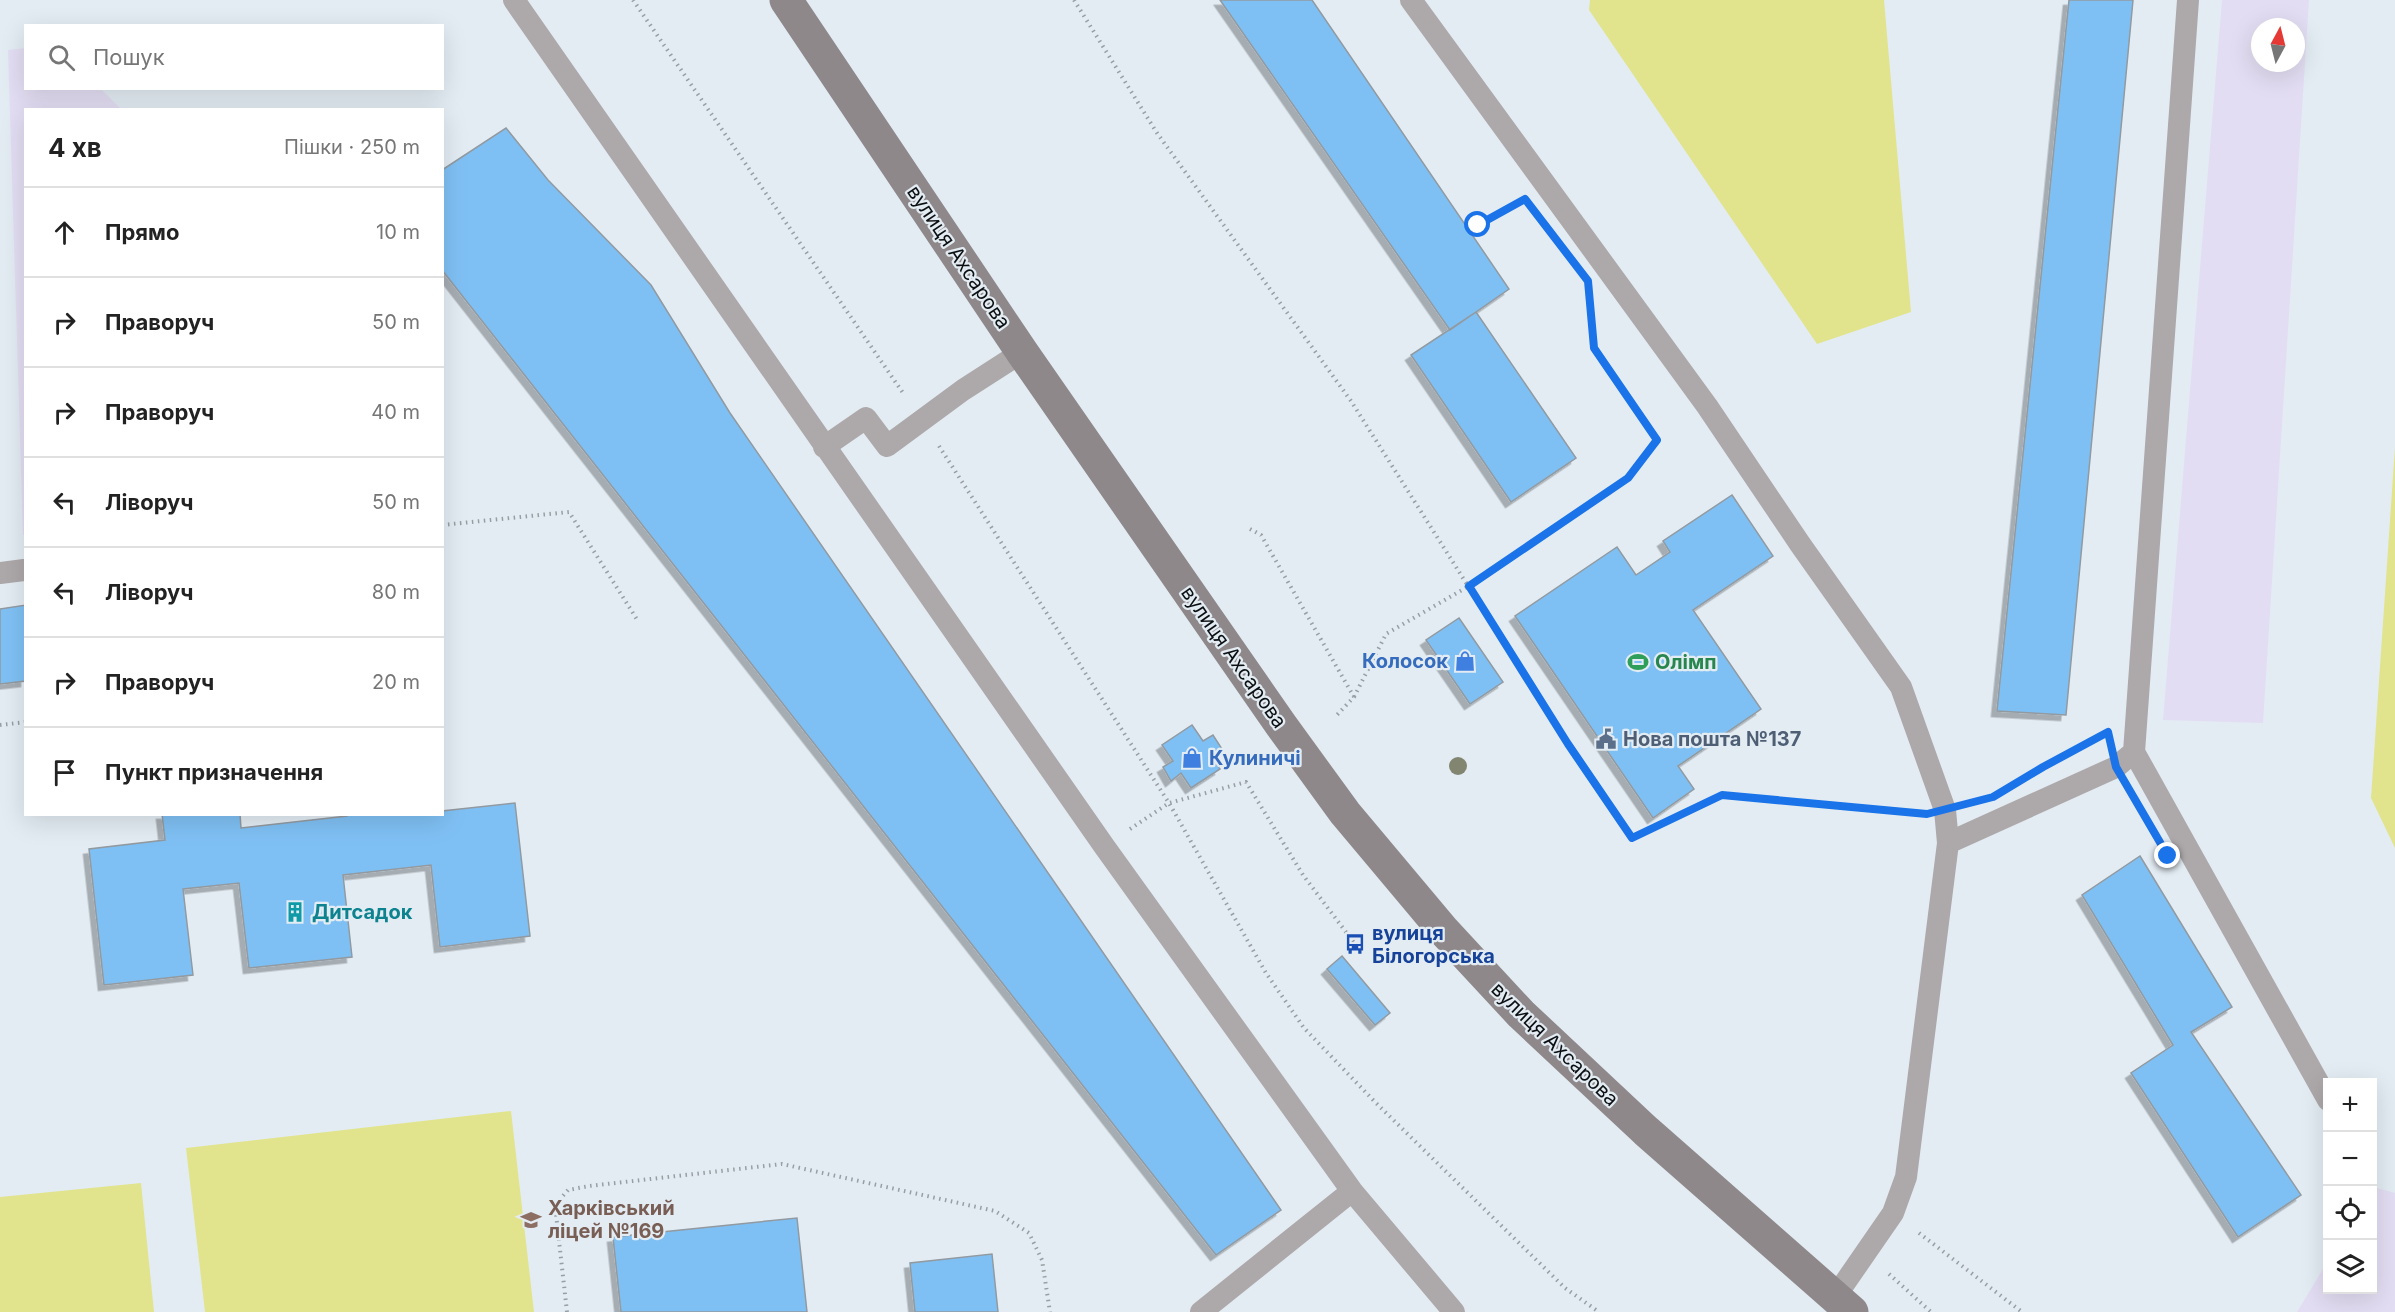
<!DOCTYPE html>
<html lang="uk">
<meta charset="utf-8">
<style>
body{margin:0;font-family:Inter,sans-serif;background:#f6f6f6;color:#222}
.controls{position:absolute;right:18px;bottom:18px;display:grid;overflow:hidden;border-radius:0px;box-shadow:0 6px 24px #0002}
.controls button{width:54px;height:54px;display:grid;place-items:center;padding:0;border:0;border-bottom:2px solid #e0e0e0;background:#fff;color:#222;font:30px sans-serif}
.compass{position:absolute;left:2251px;top:18px;width:54px;height:54px;border-radius:50%;background:#fff;box-shadow:0 6px 24px #0002;rotate:7deg}
.stop{position:absolute;width:18px;height:18px;margin:-14px;border:4px solid #1a73e8;border-radius:50%;background:#fff}
.stop.end{background:#1a73e8;border-color:#fff;box-shadow:0 2px 6px #0008}
.list{margin:0;padding:0;list-style:none}
h2{display:flex;justify-content:space-between;align-items:center;height:78px;margin:0;padding:0 24px;font-size:26px}
h2 small{font-size:20px;font-weight:400;color:#767676}
.list li{display:grid;grid-template-columns:39px 1fr auto;gap:18px;align-items:center;box-sizing:border-box;height:90px;padding:0 24px;border-top:2px solid #e0e0e0}
.list b{display:block;font-size:22px;white-space:nowrap}
.list em{font-size:20px;font-style:normal;color:#767676}
.icon{flex:none;width:33px;height:33px;fill:none;stroke:currentColor;stroke-width:2;stroke-linecap:round;stroke-linejoin:round}
.map{position:relative;flex:none;width:2395px;height:1312px;overflow:hidden}
.search{position:absolute;background:#fff;box-shadow:0 6px 24px #0002;left:24px;top:24px;width:420px;height:66px;display:flex;align-items:center;gap:15px;box-sizing:border-box;padding:0 21px;border-radius:0px;color:#767676;font-size:22px}
.panel{position:absolute;background:#fff;box-shadow:0 6px 24px #0002;left:24px;top:108px;width:420px;height:708px;border-radius:0px}
.map>svg:first-child{display:block}
.industrial{fill:#e3ddf3;fill-rule:evenodd}
.green{fill:#e1e48d}
.building{fill:#7fc0f4;stroke:#929aa1;stroke-width:1.5;filter:url(#shadow)}
.lines{fill:none;stroke-linecap:round;stroke-linejoin:round}
.path{stroke:#989fa4;stroke-width:4;stroke-dasharray:1.5 4.5;stroke-linecap:butt}
.lane{stroke:#ada8a9;stroke-width:22}
.secondary{stroke:#8f888a;stroke-width:33}
.tree{fill:#828671}
.route{stroke:#1a73e8;stroke-width:8}
.labels{text-anchor:middle;stroke-width:4.5;stroke-linejoin:round;paint-order:stroke}
.street-label{font-size:20px;fill:#0c0f11;stroke:#e3ecf3}
.shop-label{font-size:20px;font-weight:bold;fill:#366cbe;stroke:#e3ecf3;text-anchor:end}
.leisure-label{font-size:20px;font-weight:bold;fill:#27864d;stroke:#e3ecf3;text-anchor:start}
.service-label{font-size:20px;font-weight:bold;fill:#4e5e75;stroke:#e3ecf3;text-anchor:start}
.culture-label{font-size:20px;font-weight:bold;fill:#0d838f;stroke:#e3ecf3;text-anchor:start}
.transit-label{font-size:20px;font-weight:bold;fill:#164399;stroke:#e3ecf3;text-anchor:start}
.education-label{font-size:20px;font-weight:bold;fill:#785e54;stroke:#e3ecf3;text-anchor:start}
</style>
<div class="map">
<svg width="2395" height="1312" viewBox="0 0 2395 1312">
<defs>
<filter id="shadow"><feDropShadow dx="-5.5" dy="5.5" stdDeviation="0" flood-color="#0004"/></filter>
</defs>
<rect width="100%" height="100%" fill="#e3ecf3"/>
<!-- industrial -->
<path class="industrial" d="M2222 0H2309L2263 723 2163 720ZM2260 27H2296V63H2260Z
M25 48 26 88 101 89 121 109 26 110V535H23L8 50Z
M2373 1187 2395 1193V1312H2297L2327 1262 2328 1290H2372Z"/>
<!-- green -->
<path class="green" d="M1590 0H1884L1911 312 1817 344 1589 10Z
M2395 447V848L2371 798Z
M511 1111 534 1312H205L186 1148Z
M141 1183 154 1312H0V1197Z"/>
<!-- building -->
<path class="building" d="M1220 0H1312L1509 289 1450 330Z
M2069 0H2133L2066 715 1997 711Z
M506 128 548 180 651 285 730 413 1281 1210 1216 1255 442 270V170Z
M1476 312 1576 458 1511 502 1411 355Z
M1732 495 1773 556 1693 610 1761 709 1678 766 1694 789 1653 818 1515 616 1617 547 1636 575 1670 552 1663 541Z
M26 605V681L0 684V609Z
M1459 618 1503 682 1470 704 1426 640Z
M1192 725 1203 741 1213 735 1222 749 1212 756 1220 769 1191 788 1181 773 1171 781 1163 767 1173 761 1162 745Z
M515 803 530 936 440 947 431 865 343 875 352 957 249 968 239 883 183 889 193 975 104 985 89 849 165 840 162 814H240L241 828 347 816V814H442V811Z
M2140 856 2232 1007 2191 1032 2301 1195 2238 1237 2131 1073 2173 1045 2082 895Z
M1342 956 1390 1013 1375 1025 1327 969Z
M797 1218 807 1312H621L613 1237Z
M992 1254 998 1312H915L910 1263Z"/>
<g class="lines">
<!-- path -->
<path class="path" d="M633 0 903 393
M1074 0 1157 133 1351 401 1568 744 1632 839 1722 795 1911 813
M1469 231 1518 203
M939 446 1169 803 1266 973 1304 1028 1376 1103 1565 1288 1599 1312
M442 525 569 512 638 621
M1250 529 1261 535 1354 697 1335 717
M1354 697 1386 634 1469 586 1628 478 1657 440 1594 348 1590 303
M0 725 26 722
M1130 829 1169 803 1246 782 1303 875 1355 944
M1919 1233 2022 1312
M1889 1274 1931 1312
M567 1312 555 1205 568 1190 589 1186 782 1164 995 1211 1029 1233 1042 1260 1050 1312"/>
<!-- lane -->
<path class="lane" d="M514 0 1104 846 1352 1191 1454 1312
M1411 0 1707 406 1800 544 1901 687 1945 810 1948 843 1906 1177 1893 1213 1835 1297
M824 447 866 418 887 446 963 390 1022 352
M0 573 24 570
M2134 752 2188 0
M1948 843 2116 767 2134 752 2328 1100
M1201 1312 1352 1191"/>
<!-- secondary -->
<path class="secondary" d="M786 0 1022 352 1281 725 1345 813 1444 931 1521 1014 1646 1131 1852 1312"/>
</g>
<!-- trees -->
<circle class="tree" cx="1458" cy="766" r="9"/>
<g class="lines">
<!-- route -->
<path class="route" d="M1478 225 1525 199 1588 281 1594 348 1657 440 1628 478 1469 586 1568 744 1632 838 1722 795 1927 814 1993 797 2043 767 2108 732 2116 767 2168 856"/>
</g>
<!-- icons -->
<defs>
<g id="shop-bare" transform="scale(1.62)"><path d="M-5-2.5h2.3a2.7 3.5 0 0 1 5.4 0H5L5.5 6h-11ZM-1.5-2.5h3a1.5 2.3 0 0 0-3 0Z" fill="#3f7fe0" stroke="#e3ecf3" stroke-width="2.5" paint-order="stroke"/></g>
<g id="stadium-bare" transform="scale(1.62)"><path d="M0-5a6.5 5 0 1 0 0 10a6.5 5 0 1 0 0-10ZM-3.5-1.8h7v3.6h-7Z" fill="#2e9e5b" stroke="#e3ecf3" stroke-width="2.5" paint-order="stroke"/></g>
<g id="civic-bare" transform="scale(1.62)"><path d="M-.6-6.5H3V-4.5H.6V-3L4-1V1h2V6H-6V1h2V-1L-.6-3ZM-1.2 2.5V6h2.4V2.5Z" fill="#5c6f8a" stroke="#e3ecf3" stroke-width="2.5" paint-order="stroke"/></g>
<g id="building-bare" transform="scale(1.62)"><path d="M-4-6H4V6H1V3H-1V6H-4ZM-2.5-4.3h1.7v1.8h-1.7ZM.8-4.3h1.7v1.8H.8ZM-2.5-1h1.7V.8h-1.7ZM.8-1h1.7V.8H.8Z" fill="#0f9aa8" stroke="#e3ecf3" stroke-width="2.5" paint-order="stroke"/></g>
<g id="bus-bare" transform="scale(1.62)"><path d="M-5-6H5V4H4V6H2V4H-2V6H-4V4H-5ZM-3.5-4V0h7V-4ZM-3.5 1.2v1.5H-2V1.2ZM2 1.2v1.5H3.5V1.2Z" fill="#1a4fb4" stroke="#e3ecf3" stroke-width="2.5" paint-order="stroke"/></g>
<g id="school-bare" transform="scale(1.62)"><path d="M0-5L7-2L0 1L-7-2ZM-4 1L0 2.5L4 1V4Q0 6-4 4Z" fill="#8d6e63" stroke="#e3ecf3" stroke-width="2.5" paint-order="stroke"/></g>
</defs>
<g fill-rule="evenodd">
<use href="#shop-bare" x="1465" y="661"/>
<use href="#stadium-bare" x="1638" y="662"/>
<use href="#civic-bare" x="1606" y="739"/>
<use href="#shop-bare" x="1192" y="758"/>
<use href="#building-bare" x="295" y="912"/>
<use href="#bus-bare" x="1355" y="944"/>
<use href="#school-bare" x="531" y="1220"/>
</g>
<g class="labels">
<!-- street labels -->
<g class="street-label">
<text transform="translate(959 257) rotate(56)" y="7">вулиця Ахсарова</text>
<text transform="translate(1234 657) rotate(55)" y="7">вулиця Ахсарова</text>
<text transform="translate(1555 1044) rotate(44)" y="7">вулиця Ахсарова</text>
</g>
<!-- shop labels -->
<g class="shop-label">
<text x="1448" y="668">Колосок</text>
<text x="1209" y="765" text-anchor="start">Кулиничі</text>
</g>
<!-- leisure labels -->
<g class="leisure-label">
<text x="1655" y="669">Олімп</text>
</g>
<!-- service labels -->
<g class="service-label">
<text x="1623" y="746">Нова пошта №137</text>
</g>
<!-- culture labels -->
<g class="culture-label">
<text x="312" y="919">Дитсадок</text>
</g>
<!-- transit labels -->
<g class="transit-label">
<text x="1372" y="940">вулиця<tspan x="1372" dy="23">Білогорська</tspan></text>
</g>
<!-- education labels -->
<g class="education-label">
<text x="548" y="1215">Харківський<tspan x="548" dy="23">ліцей №169</tspan></text>
</g>
</g>
</svg>
<div class="controls">
<button>+</button>
<button>−</button>
<button><svg class="icon" aria-label="locate" viewBox="0 0 24 24"><circle cx="12" cy="12" r="6"/><path d="M12 2v4M12 18v4M2 12h4M18 12h4"/></svg></button>
<button><svg class="icon" aria-label="layers" viewBox="0 0 24 24"><path d="M12 4l9 5-9 5-9-5zM3 14l9 5 9-5"/></svg></button>
</div>
<svg class="compass" viewBox="-18 -18 36 36"><path d="M0-13l5 13h-10z" fill="#e53935"/><path d="M0 13l5-13h-10z" fill="#767676"/></svg>
<div class="stop" style="left:1478px;top:225px"></div>
<div class="stop end" style="left:2168px;top:856px"></div>
<div class="search"><svg class="icon" aria-label="search" viewBox="0 0 24 24"><circle cx="10" cy="10" r="6"/><path d="M15 15l6 6"/></svg>Пошук</div>
<section class="panel">
<h2>4 хв<small>Пішки · 250 m</small></h2>
<ul class="list">
<li><svg class="icon" aria-label="ahead" viewBox="0 0 24 24"><path d="M12 20V5M6 11l6-6 6 6"/></svg><div><b>Прямо</b></div><em>10 m</em></li>
<li><svg class="icon" aria-label="right" viewBox="0 0 24 24"><path d="M7 20v-9h11M14 6l5 5-5 5"/></svg><div><b>Праворуч</b></div><em>50 m</em></li>
<li><svg class="icon" aria-label="right" viewBox="0 0 24 24"><path d="M7 20v-9h11M14 6l5 5-5 5"/></svg><div><b>Праворуч</b></div><em>40 m</em></li>
<li><svg class="icon" aria-label="left" viewBox="0 0 24 24"><path d="M17 20v-9H6M10 6l-5 5 5 5"/></svg><div><b>Ліворуч</b></div><em>50 m</em></li>
<li><svg class="icon" aria-label="left" viewBox="0 0 24 24"><path d="M17 20v-9H6M10 6l-5 5 5 5"/></svg><div><b>Ліворуч</b></div><em>80 m</em></li>
<li><svg class="icon" aria-label="right" viewBox="0 0 24 24"><path d="M7 20v-9h11M14 6l5 5-5 5"/></svg><div><b>Праворуч</b></div><em>20 m</em></li>
<li><svg class="icon" aria-label="arrive" viewBox="0 0 24 24"><path d="M6 21V4h12l-3 4 3 4H6"/></svg><div><b>Пункт призначення</b></div></li>
</ul>
</section>
</div>
